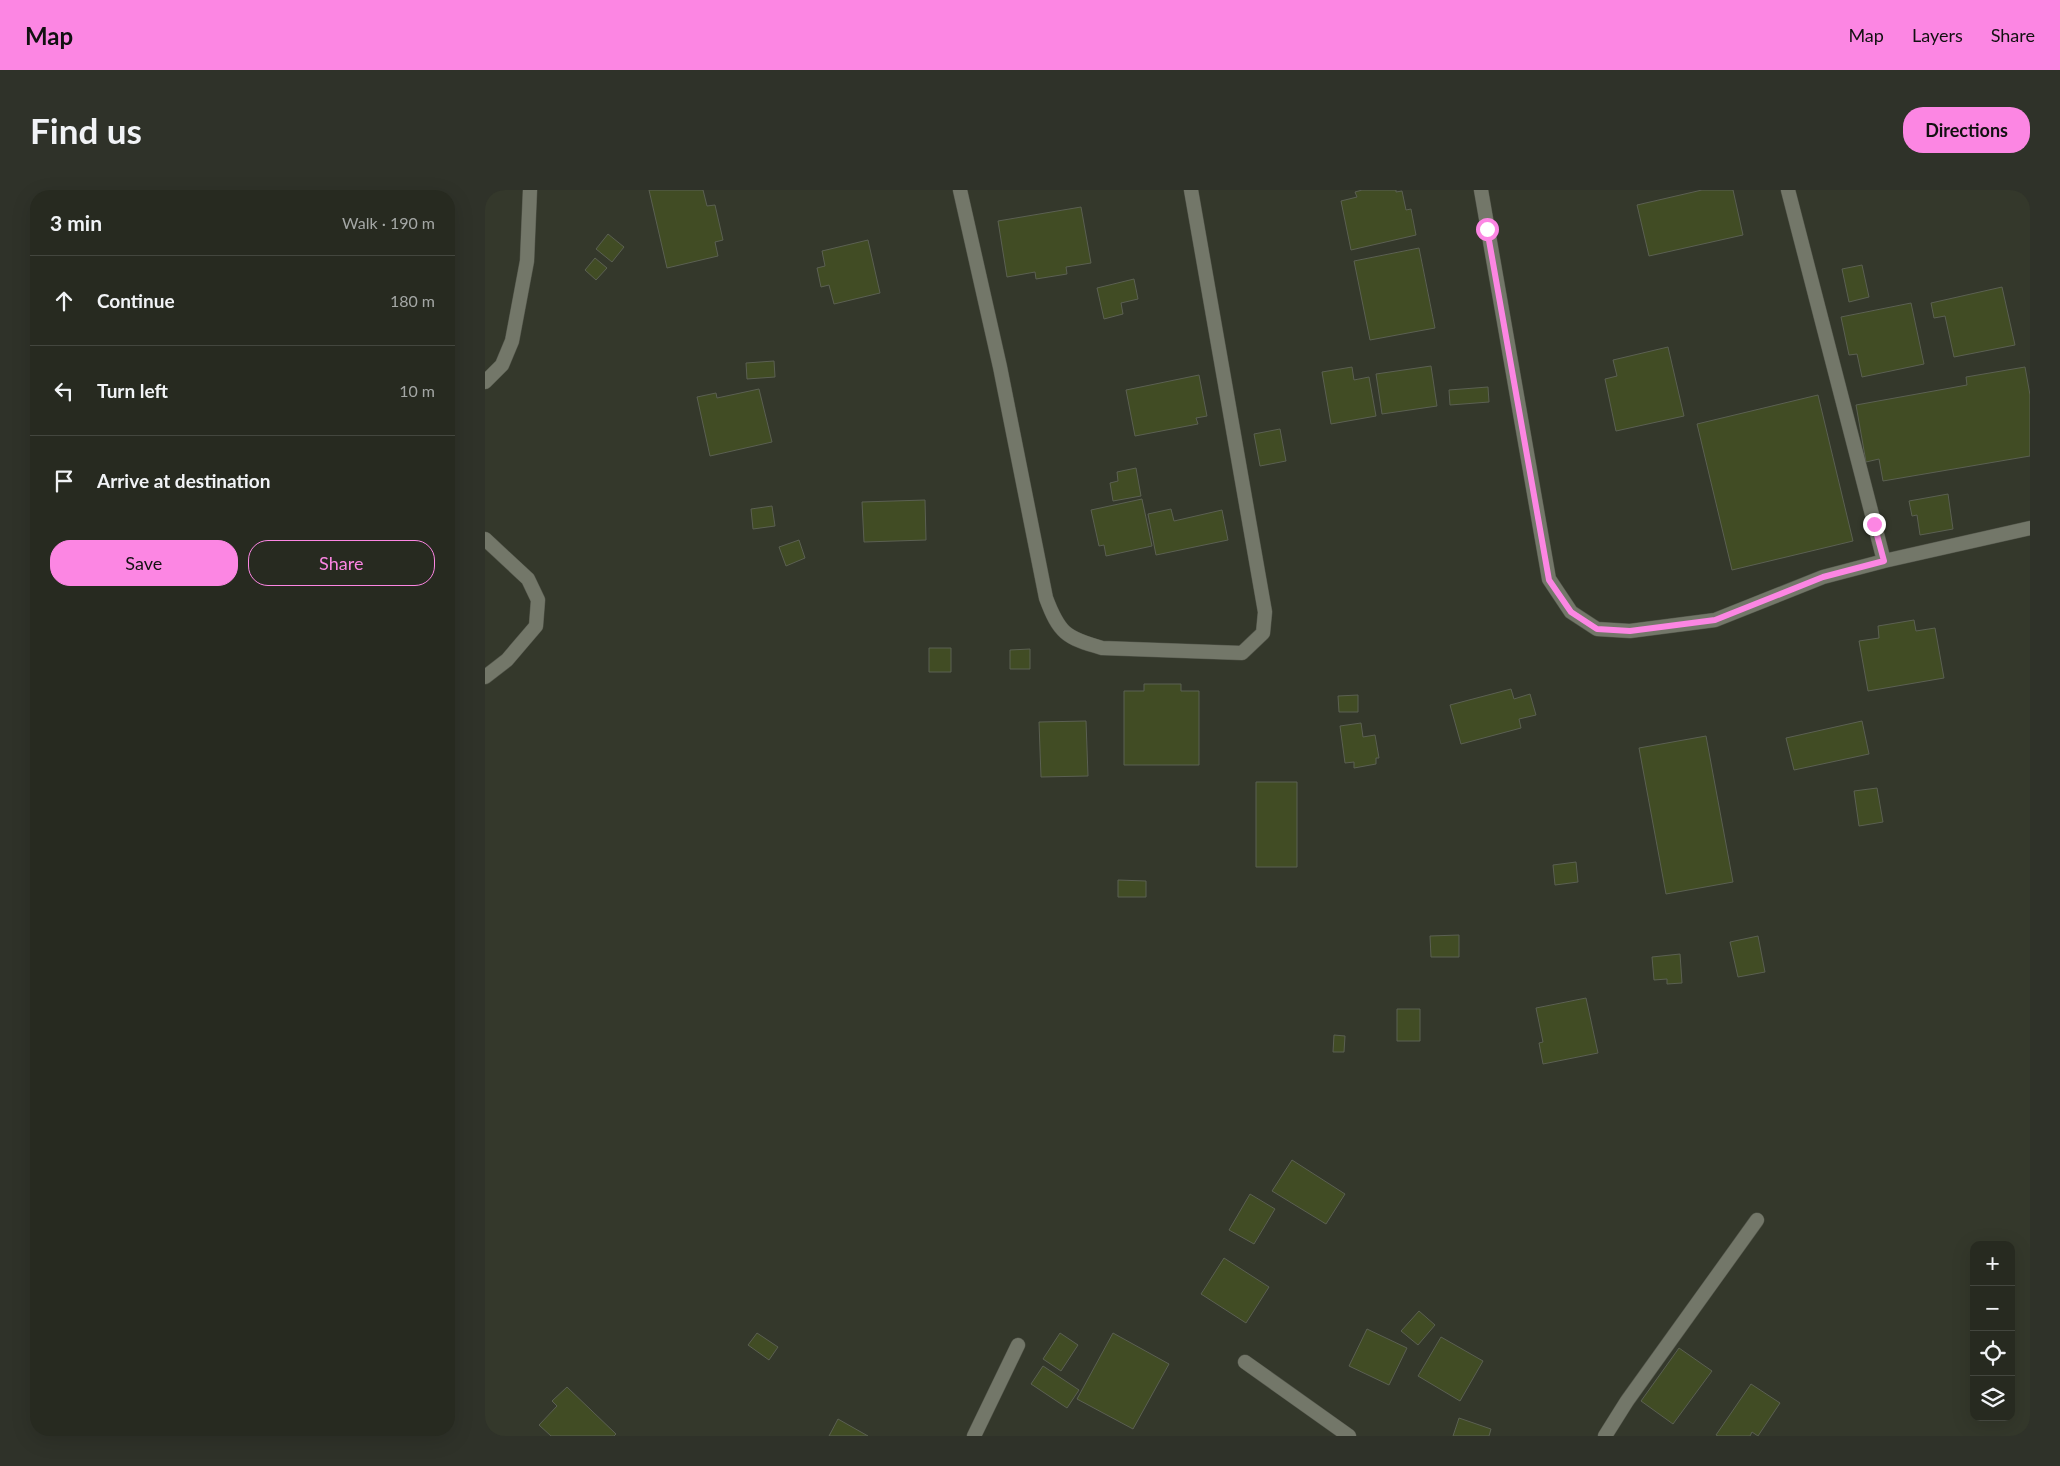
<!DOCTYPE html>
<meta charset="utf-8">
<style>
body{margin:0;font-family:Lato,sans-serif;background:#2f3229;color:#f1f3f6}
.controls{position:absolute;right:15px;bottom:15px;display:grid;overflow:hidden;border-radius:10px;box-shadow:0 5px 20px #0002}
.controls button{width:45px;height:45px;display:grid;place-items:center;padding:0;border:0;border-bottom:1px solid #43463e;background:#272a20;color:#f1f3f6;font:25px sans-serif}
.stop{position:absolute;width:15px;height:15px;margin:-11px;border:4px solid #fc86e3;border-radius:50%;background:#fff}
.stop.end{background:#fc86e3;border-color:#fff;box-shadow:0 1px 5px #0008}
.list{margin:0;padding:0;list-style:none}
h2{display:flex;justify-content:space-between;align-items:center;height:65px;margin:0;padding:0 20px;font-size:21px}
h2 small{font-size:16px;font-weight:400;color:#a4a7a5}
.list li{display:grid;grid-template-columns:32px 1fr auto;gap:15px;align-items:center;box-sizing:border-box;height:90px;padding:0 20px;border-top:1px solid #43463e}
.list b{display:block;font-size:19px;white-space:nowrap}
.list em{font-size:16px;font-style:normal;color:#a4a7a5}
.actions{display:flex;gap:10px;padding:15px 20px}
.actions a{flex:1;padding:11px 0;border:1px solid #fc86e3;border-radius:20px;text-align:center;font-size:18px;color:#fc86e3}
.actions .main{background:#fc86e3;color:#111}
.icon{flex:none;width:28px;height:28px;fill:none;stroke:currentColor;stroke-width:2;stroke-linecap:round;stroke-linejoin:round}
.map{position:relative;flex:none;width:1545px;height:1246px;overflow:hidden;border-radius:20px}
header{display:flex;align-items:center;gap:30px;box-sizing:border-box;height:70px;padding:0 25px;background:#fc86e3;color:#111}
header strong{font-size:24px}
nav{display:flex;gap:28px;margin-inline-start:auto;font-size:18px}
.intro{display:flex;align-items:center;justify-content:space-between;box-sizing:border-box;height:120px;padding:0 30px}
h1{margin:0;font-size:35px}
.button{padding:12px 22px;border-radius:20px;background:#fc86e3;color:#111;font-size:18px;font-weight:700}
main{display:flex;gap:30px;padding:0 30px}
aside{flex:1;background:#272a20;border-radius:20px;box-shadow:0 5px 20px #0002}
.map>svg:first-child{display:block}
.building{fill:#414c24;stroke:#5b6052}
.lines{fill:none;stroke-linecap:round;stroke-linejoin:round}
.service-casing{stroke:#52554a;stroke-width:15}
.minor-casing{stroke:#52554a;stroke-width:15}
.service{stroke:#737769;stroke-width:14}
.minor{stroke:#737769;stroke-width:14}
.route{stroke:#fc86e3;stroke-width:6}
</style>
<header>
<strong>Map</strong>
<nav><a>Map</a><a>Layers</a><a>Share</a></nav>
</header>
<div class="intro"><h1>Find us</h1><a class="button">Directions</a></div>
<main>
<aside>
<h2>3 min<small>Walk · 190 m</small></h2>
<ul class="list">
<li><svg class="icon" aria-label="ahead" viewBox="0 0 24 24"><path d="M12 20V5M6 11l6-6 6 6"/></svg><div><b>Continue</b></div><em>180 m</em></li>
<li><svg class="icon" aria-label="left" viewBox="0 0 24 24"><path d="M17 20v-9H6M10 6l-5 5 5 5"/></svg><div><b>Turn left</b></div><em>10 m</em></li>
<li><svg class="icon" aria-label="arrive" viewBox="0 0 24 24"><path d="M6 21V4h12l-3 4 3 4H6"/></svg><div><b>Arrive at destination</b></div></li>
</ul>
<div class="actions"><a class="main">Save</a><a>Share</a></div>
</aside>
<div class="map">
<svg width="1545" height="1246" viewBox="0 0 1545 1246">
<rect width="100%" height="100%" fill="#34382b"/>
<!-- building -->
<path class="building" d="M164 0H218L222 16 230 15 238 50 230 52 233 66 182 78Z
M877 0H911V2L917 1 921 20 926 19 931 45 866 60 856 11 872 7 870 2Z
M1217 0H1248L1258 45 1164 66 1152 15Z
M596 17 606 73 581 77 582 84 551 89 550 82 522 87 513 31Z
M123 44 139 57 127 72 111 59Z
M383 50 395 103 349 114 344 95 336 97 332 78 340 76 337 61Z
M934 58 950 138 885 150 869 71Z
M110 68 122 78 111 90 100 80Z
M1377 75 1384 107 1364 112 1357 79Z
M649 89 653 109 636 113 638 124 619 129 612 98Z
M1517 97 1530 155 1469 167 1460 126 1449 128 1446 113Z
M1426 113 1439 174 1377 187 1372 164 1364 165 1356 127Z
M1183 157 1199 226 1131 241 1120 189 1132 186 1128 170Z
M289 171 290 187 262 189 261 173Z
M946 176 952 216 897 224 891 184Z
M867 177 869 190 884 187 891 226 846 234 837 182Z
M1540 177 1545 205V266L1398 291 1394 269 1381 272 1371 215 1482 195 1481 187Z
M714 185 722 226 711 228 713 234 650 246 641 200Z
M1003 197 1004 212 965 215 964 200Z
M274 199 287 252 225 266 212 207 231 203 232 208Z
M1333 205 1368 351 1247 380 1212 234Z
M795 239 801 271 775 276 769 244Z
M651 278 656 306 628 311 625 293 633 291 632 282Z
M1463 304 1468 339 1435 345 1432 325 1427 326 1424 311Z
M657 309 667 356 621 366 619 355 614 356 606 320Z
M440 310 441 350 379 352 377 312Z
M287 316 290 336 268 339 266 319Z
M686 319 689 331 737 320 743 350 671 365 663 324Z
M314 350 320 368 301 376 294 357Z
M1429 430 1431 441 1450 438 1459 488 1383 501 1374 451 1394 448 1393 436Z
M444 458H466V482H444Z
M545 459V479H525V460Z
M659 494H696V501H714V575H639V501H659Z
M1026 499 1029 509 1045 504 1051 525 1034 529 1036 538 976 554 965 515Z
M873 505V522H854L853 506Z
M601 531 603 586 556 587 554 532Z
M1377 531 1384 564 1309 580 1301 548Z
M876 533 878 547 890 545 894 568H891V574L869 578V572L860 573 855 536Z
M1221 546 1248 692 1181 704 1154 558Z
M771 592H812V677H771Z
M1392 598 1398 632 1374 636 1369 601Z
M1091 672 1093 692 1070 695 1068 675Z
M633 690 661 691V707H633Z
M974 745V767H946L945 746Z
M1273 746 1280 782 1253 787 1245 752Z
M1195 764 1197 793 1182 794V789L1169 790 1167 767Z
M1101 808 1113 863 1058 874 1054 853 1058 852 1051 818Z
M912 819H935V851H912Z
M849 845 860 846 859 862H848Z
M807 970 860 1004 841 1034 787 1001Z
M765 1004 790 1019 769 1054 744 1040Z
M739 1068 784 1097 761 1133 716 1104Z
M934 1121 950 1135 933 1155 916 1141Z
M882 1139 922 1158 904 1195 864 1176Z
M272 1143 293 1157 284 1170 263 1155Z
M575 1143 593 1155 576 1181 558 1169Z
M628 1143 684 1174 648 1239 592 1209Z
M956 1147 998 1171 975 1211 933 1186Z
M1194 1158 1227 1181 1188 1234 1156 1211Z
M558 1176 594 1200 582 1218 546 1194Z
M1266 1194 1295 1213 1273 1246 1267 1242 1265 1246H1233L1231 1245Z
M82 1197 131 1244 129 1246H66L54 1235 72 1216 67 1211Z
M974 1228 1006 1239 1004 1246H968Z
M353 1229 383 1246H344Z"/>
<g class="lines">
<!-- service casing -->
<g class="service-casing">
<path id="service" d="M760 1172 864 1246
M489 1246 533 1155"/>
</g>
<!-- minor casing -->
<g class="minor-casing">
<path id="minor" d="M475 0 515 177 561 408C574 443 581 448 617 458L757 463 778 443 780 422 706 0
M996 0 1064 389 1086 422 1112 439 1145 441 1230 430 1338 387 1399 371 1303 0
M0 192 17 175 27 151 42 71 45 0
M0 349 43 389 53 410 51 436 22 470 0 487
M1399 371 1545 338
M1120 1246 1142 1211 1272 1030"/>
</g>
<!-- service -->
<use href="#service" class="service"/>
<!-- minor -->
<use href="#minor" class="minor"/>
</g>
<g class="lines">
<!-- route -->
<path class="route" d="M1002 39 1064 390 1086 422 1112 439 1145 441 1230 430 1338 387 1399 371 1389 334"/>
</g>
</svg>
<div class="controls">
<button>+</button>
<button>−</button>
<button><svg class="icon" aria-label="locate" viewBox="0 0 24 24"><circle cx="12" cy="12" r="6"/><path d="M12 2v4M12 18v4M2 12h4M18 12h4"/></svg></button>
<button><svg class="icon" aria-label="layers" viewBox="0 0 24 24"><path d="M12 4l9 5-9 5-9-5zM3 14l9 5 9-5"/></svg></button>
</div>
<div class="stop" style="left:1002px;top:39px"></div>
<div class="stop end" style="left:1389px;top:334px"></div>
</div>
</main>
